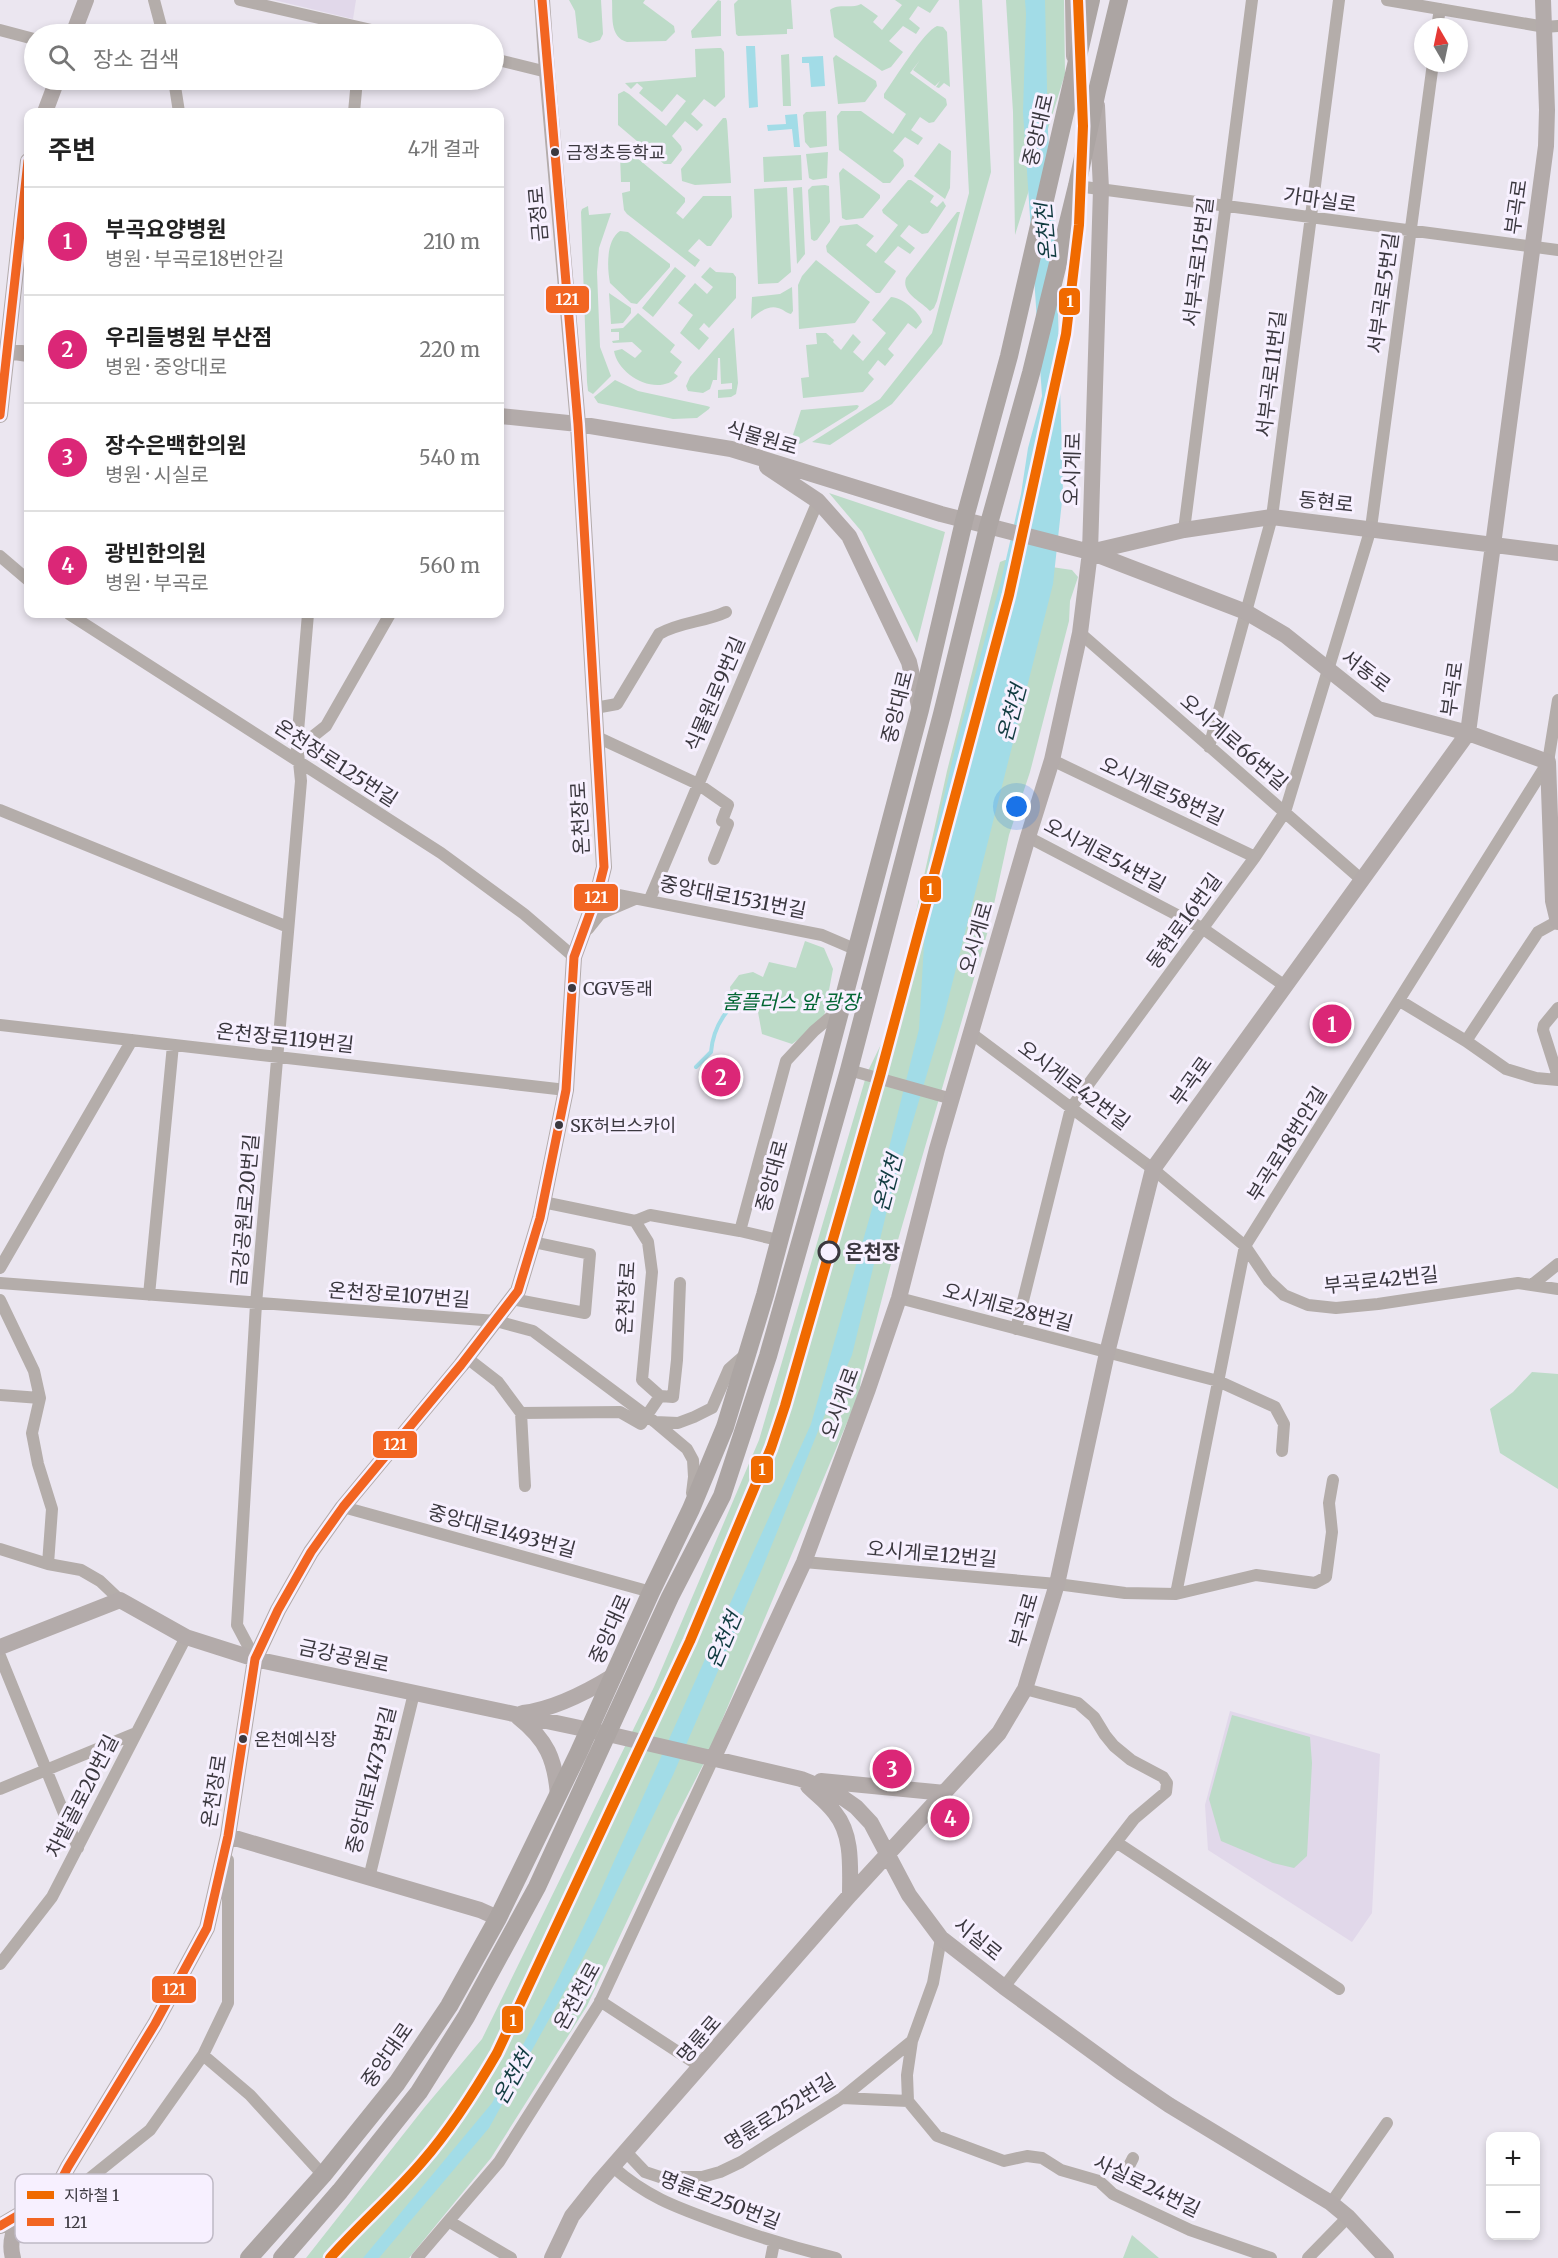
<!DOCTYPE html>
<html lang="ko">
<meta charset="utf-8">
<style>
body{margin:0;font-family:Merriweather,"Noto Sans KR",serif;background:#f2f2f2;color:#222}
.controls{position:absolute;right:18px;bottom:18px;display:grid;overflow:hidden;border-radius:12px;box-shadow:0 3px 9px #0003}
.controls button{width:54px;height:54px;display:grid;place-items:center;padding:0;border:0;border-bottom:2px solid #e0e0e0;background:#fff;color:#222;font:30px sans-serif}
.compass{position:absolute;left:1414px;top:18px;width:54px;height:54px;border-radius:50%;background:#fff;box-shadow:0 3px 9px #0003;rotate:351deg}
.you{position:absolute;left:1017px;top:807px;width:21px;height:21px;margin:-15px;border:4px solid #fff;border-radius:50%;background:#1a73e8;box-shadow:0 0 0 9px #1a73e833}
.badge{display:grid;place-items:center;width:39px;height:39px;border-radius:50%;background:#db2777;color:#fff;font-size:20px;font-weight:700}
.pin{position:absolute;translate:-50% -50%;border:3px solid #fff;box-shadow:0 2px 6px #0006}
.list{margin:0;padding:0;list-style:none}
h2{display:flex;justify-content:space-between;align-items:center;height:78px;margin:0;padding:0 24px;font-size:26px}
h2 small{font-size:20px;font-weight:400;color:#767676}
.list li{display:grid;grid-template-columns:39px 1fr auto;gap:18px;align-items:center;box-sizing:border-box;height:108px;padding:0 24px;border-top:2px solid #e0e0e0}
.list b{display:block;font-size:22px;white-space:nowrap}
.list p{margin:0;font-size:20px;white-space:nowrap;color:#767676}
.list em{font-size:20px;font-style:normal;color:#767676}
.icon{flex:none;width:33px;height:33px;fill:none;stroke:currentColor;stroke-width:2;stroke-linecap:round;stroke-linejoin:round}
.map{position:relative;flex:none;width:1558px;height:2258px;overflow:hidden}
.search{position:absolute;background:#fff;box-shadow:0 3px 9px #0003;left:24px;top:24px;width:480px;height:66px;display:flex;align-items:center;gap:15px;box-sizing:border-box;padding:0 21px;border-radius:33px;color:#767676;font-size:22px}
.panel{position:absolute;background:#fff;box-shadow:0 3px 9px #0003;left:24px;top:108px;width:480px;height:510px;border-radius:12px}
.map>svg:first-child{display:block}
.built{fill:#e1d8ea}
.green{fill:#bddbc8}
.water{fill:#a2dce7}
.lines{fill:none;stroke-linecap:round;stroke-linejoin:round}
.stream{stroke:#a2dce7;stroke-width:4}
.street{stroke:#b4adaa;stroke-width:12}
.secondary{stroke:#b3abaa;stroke-width:16}
.primary{stroke:#aca5a3;stroke-width:18}
.bus-1-casing{stroke:#f7f0ff;stroke-width:14}
.bus-1{stroke:#f26522;stroke-width:9}
.metro-1-casing{stroke:#f7f0ff;stroke-width:15}
.metro-1{stroke:#f06a00;stroke-width:10}
.bus-dot{fill:#3b383f;stroke:#f7f0ff;stroke-width:2}
.stop-dot{fill:#f7f0ff;stroke:#3b383f;stroke-width:3}
.labels{text-anchor:middle;stroke-width:6;stroke-linejoin:round;paint-order:stroke}
.bus-label{font-size:18px;fill:#3b383f;stroke:#f7f0ff;text-anchor:start}
.street-label{font-size:20px;fill:#3b383f;stroke:#f7f0ff}
.park-label{font-size:20px;font-style:italic;fill:#036634;stroke:#f7f0ff}
.stop-label{font-size:20px;font-weight:bold;fill:#3b383f;stroke:#f7f0ff;text-anchor:start}
.water-label{font-size:21px;font-style:italic;fill:#113b40;stroke:#f7f0ff}
.key{fill:#f7f0ff;stroke:#bfb9c5;stroke-width:1.5}
.key-label{font-size:16px;fill:#3b383f}
.line-badge{stroke:#f7f0ff;stroke-width:2}
.badge-label{font-size:16px;text-anchor:middle;font-weight:bold;fill:#fff}
</style>
<div class="map">
<svg width="1558" height="2258" viewBox="0 0 1558 2258">
<rect width="100%" height="100%" fill="#ebe6f0"/>
<!-- built -->
<path class="built" d="M274 0H356L353 19Z
M1230 1711 1380 1754 1372 1913 1352 1942 1208 1850 1205 1805Z"/>
<!-- green -->
<path class="green" d="M569 0H601L603 34 600 40 590 43 578 38 575 11Z
M612 0H645L643 3 674 26 675 32 666 41 627 42C609 37 613 15 612 0Z
M718 0 721 1V36L692 38 691 31Z
M738 0H791L793 29H787V34L738 36 736 34 734 4Z
M895 0H939L930 13 918 6 909 19 920 28 916 34 903 26 889 41 903 52 891 67 882 71 834 37 830 10C838 3 852 9 861 4L878 16 873 22 882 30 902 5Z
M959 0H982L991 172 942 344 892 404 830 445 812 442 880 399 932 333 969 193Z
M1006 0H1064L1065 74 1015 235 1013 112Z
M937 26 943 27 947 32 950 87 944 83 939 88 936 87 940 81 935 86 913 70 920 60 910 73 946 99 947 105 934 122 929 123 920 117 911 130 923 138 918 145 905 137 893 151 903 159 904 166 890 183H883L839 150 837 116 841 111H861L893 134 906 114 884 98V94C894 80 924 31 937 26Z
M718 48H721L724 52 725 97 715 107 704 99 691 114 703 125 697 131 685 121 672 136 681 146 682 150 671 164H664L618 125V94L624 91 629 94 666 126 686 101 677 94 662 112 639 93 643 88 637 83 631 89 625 83 696 77 695 49Z
M789 54 791 106H783L781 55Z
M836 55 876 81 877 86 865 102 838 104 833 58Z
M826 111 827 146 810 148 805 142 803 115 806 112Z
M723 118H726L727 121 731 183 695 185 682 181 681 169Z
M939 143 951 151 950 188 945 199 914 176Z
M625 151 630 152 685 198V202L676 213 683 219 703 196H731L732 217 711 246H707L699 239 688 251 700 260 695 267 627 214 624 210 622 193 630 191V182H621L620 155Z
M828 152 827 178 813 180 809 178 806 154Z
M801 155 802 180 764 182 763 157Z
M843 168 880 195V198L863 218 846 220 842 218 839 173Z
M908 180H911L934 196 930 202 937 207 943 201 946 206 928 233 922 234 909 225 900 236 915 248 910 254 898 246 884 262 896 271 895 273 880 293H876L827 252 826 246 840 226 857 224 874 236 866 245 876 253 898 225 883 213 882 210Z
M825 185 829 186 830 222 817 240 814 241 811 239 808 190 812 186Z
M787 187 791 272 778 283 758 284 754 189Z
M802 187 805 254 797 264 793 188Z
M588 206 589 215 611 213 599 248 597 272 600 347 611 376 593 394 588 391 587 382 581 212 582 209Z
M957 212H960L937 301 934 308 930 311C921 301 901 293 906 278Z
M620 231 628 232 670 264V267L637 304 631 303 610 283C607 268 606 240 620 231Z
M816 260 870 302 855 323 799 329 798 285 802 276Z
M675 267 686 276 653 317 642 308Z
M710 267 716 272 733 273 736 277V298L709 328 704 323 699 329 709 338 699 350 680 333 693 315 678 303 695 283 707 294 713 287 701 277Z
M792 287 793 311 791 314C786 313 783 309 778 308 768 305 758 313 751 319L752 297 780 294Z
M609 293 631 308V313L623 323 611 324Z
M891 297C901 297 920 312 922 322L916 329 908 323 888 349 894 355 885 366 878 360 868 373 874 379 863 392 803 398 801 378 809 377 806 345 817 344 816 333H826L834 340 833 342 841 350 853 334 861 342 853 352 863 361 886 333 872 320Z
M638 313 675 345 670 352 682 362 674 373 678 376C659 398 618 376 614 351L622 349 635 358 642 351 632 342 613 343 612 341 619 340V332H611V329L623 328Z
M733 328H734L738 383 736 394 731 397 718 398V390L732 389V383L721 384 720 358H718L717 380H713L710 389 703 393 688 391 686 386 690 377Z
M615 380 638 391 707 406 710 407 709 409 697 418 673 419 598 403 594 397Z
M857 405 859 406 857 409 802 443 796 445 792 443V438L801 410Z
M829 493 945 532 917 643 862 532Z
M1005 560 1072 570 1078 577 1070 601 1069 621 1030 772 1009 835 989 927 891 1264 861 1379 859 1394 704 1763 675 1819 587 2006 491 2158 409 2258H306L424 2108 482 2039 654 1687 759 1440 867 1073 886 1034 904 967 947 771 1000 562Z
M805 941 824 948 833 969 823 1022 792 1044 762 1034 758 1012H742L732 1003 730 987 739 975 753 972 763 977 769 962 796 968Z
M1532 1372 1558 1374V1489L1500 1453 1490 1409 1513 1392Z
M1232 1715 1310 1737 1312 1763 1307 1856 1294 1868 1273 1863 1221 1841 1209 1799Z
M1132 2235 1159 2258H1123Z"/>
<!-- water -->
<path class="water" d="M1025 0H1045L1048 132 1056 243 1063 492 1053 584 943 1020 890 1198 852 1355 823 1419 762 1569 673 1775 595 1936 489 2128 379 2258H363L492 2103 558 1979 597 1899 811 1424 887 1156 919 1029 929 860 957 741 1001 581 1021 494 1028 448 1042 396 1023 112 1026 14Z
M746 46H755L758 107 749 108Z
M823 56 825 86 811 87 809 63H802V57Z
M797 114 800 147H794L792 129 768 131 767 125 786 124 785 115Z"/>
<g class="lines">
<!-- stream -->
<path class="stream" d="M696 1067 711 1052C713 1028 728 1000 753 995"/>
<!-- street -->
<path class="street" d="M154 0 163 34
M240 0 389 34
M1387 0 1545 27 1558 26
M1437 27 1440 9
M0 30 34 39
M494 59 547 72
M174 80 179 112
M354 112 357 80
M1077 186 1558 250
M1184 530 1252 0
M0 556 28 580
M69 614 441 853 524 914 574 957
M1080 633 1362 880
M595 708 617 704 659 634C679 622 705 622 726 612
M597 737 698 784 728 805 722 821 728 824 714 859
M1209 747 1272 517 1339 0
M297 749 326 726 390 614
M1052 760 1255 857
M0 810 288 927
M1028 837 1202 928 1285 986
M598 891 822 935 857 950
M649 901 818 501
M588 929 600 914 635 899
M1400 1001 1466 1041 1506 1069 1536 1078 1558 1080
M1558 1008 1544 1025 1543 1030 1558 1077
M0 1025 566 1090
M971 1033 1153 1169 1245 1246 1268 1280 1284 1295 1308 1305 1336 1308 1378 1304 1518 1283 1558 1289
M1466 1041 1538 932 1558 921
M849 1070 952 1099
M635 1221 650 1215 740 1231 778 1240
M740 1231 786 1061 814 1031 840 1009
M0 1268 132 1040
M0 1283 496 1321 533 1331 655 1422 687 1449 693 1460 694 1477 692 1493
M1533 1284 1558 1264
M149 1295 173 1045
M899 1298 1218 1381 1275 1407 1284 1424 1282 1451
M512 1299 585 1313 590 1254 533 1242
M0 1300 34 1371 40 1398 32 1433 38 1464 52 1509 48 1564
M1016 1329 1071 1108 1255 857 1285 812 1371 528 1433 63
M467 1358 498 1382 521 1413 620 1412 641 1424 660 1396 642 1380 652 1272 648 1242 635 1221 543 1202
M0 1395 40 1398
M660 1396 673 1397 677 1360 680 1283
M521 1413 525 1486
M655 1422 678 1423 694 1417 712 1408 729 1369 746 1354
M343 1507 651 1592
M0 1549 48 1564 81 1570 100 1581 120 1600
M804 1562 1057 1584 1125 1593 1176 1594 1256 1575 1315 1583 1326 1577 1332 1532 1329 1503 1333 1480
M1176 1594 1245 1246 1548 762 1558 700
M0 1656 78 1848
M255 1659 237 1625 256 1304 301 781 297 743 308 614
M0 1789 136 1733
M1116 1842 1339 1989
M369 1878 414 1693
M941 1938 933 1983 912 2041 907 2075 908 2101 937 2136 1004 2161 1027 2156 1042 2158 1061 2170 1099 2181 1113 2194 1190 2230 1271 2258
M0 1964 52 1897 186 1637
M1004 1987 1134 1819 1166 1792 1167 1783 1163 1777 1131 1760 1114 1746 1105 1735 1094 1717 1078 1703 1025 1689
M600 2001 701 2067
M203 2055 250 2095 323 2175
M842 2098 908 2101
M626 2152 645 2172 660 2177H702L720 2172 741 2162 842 2098 912 2041
M1130 2164 1133 2158
M613 2167C647 2197 676 2207 717 2222 758 2237 794 2248 836 2258
M54 2194 84 2183 150 2130 203 2055 228 2003V1860
M1331 2203 1387 2123
M450 2222 511 2258
M417 2258 499 2162 599 2004 713 1759
M771 2258 774 2243
M1308 2258 1348 2217"/>
<!-- secondary -->
<path class="secondary" d="M1073 0 1074 56
M73 34 86 0
M45 112 57 80
M0 350 28 354
M0 415 28 161
M500 416 578 424 731 449 941 514 1090 552 1246 612 1285 635 1378 709 1468 733 1548 762 1553 901 1558 922
M767 467 818 501 849 536 909 662 920 710
M1090 552 1184 530 1272 517 1558 553
M0 1647 120 1600 186 1637 255 1659 608 1734 801 1779 836 1793 856 1807 871 1823 909 1895 941 1938 1004 1987 1122 2073 1169 2105 1331 2203 1348 2217 1386 2258
M523 1713C554 1709 587 1692 613 1676
M518 1717C547 1740 555 1759 558 1795
M713 1759 804 1562 868 1389 899 1298 937 1149 1028 837 1052 760 1080 633 1090 552 1101 189 1097 106
M821 1781 945 1793
M808 1786C817 1795 828 1803 835 1813 853 1835 850 1868 850 1895
M228 1836 480 1910 498 1918
M0 2226 54 2194 68 2167 155 2024 207 1928 228 1836 255 1659 278 1610 311 1552 343 1507 461 1365 518 1291 540 1218 566 1090 574 957 598 891 604 867 578 424 547 72 542 0
M13 2258C8 2241 15 2227 22 2212
M552 2258 572 2216 599 2182 850 1895 999 1733 1025 1689 1057 1584 1107 1353 1153 1169 1468 733 1546 146 1547 110 1543 0"/>
<!-- primary -->
<path class="primary" d="M249 2258 323 2175 397 2083 449 2006 498 1918 578 1754 651 1592 691 1509 725 1427 765 1295 920 710 964 521 1009 356 1091 0
M282 2258 340 2191 419 2092 466 2017 537 1887 670 1597 722 1496 768 1356 849 1070 942 714 988 527 1031 373 1077 186 1097 91 1119 0"/>
<!-- bus-1 casing -->
<g class="bus-1-casing">
<path id="bus-1" d="M0 415 28 161
M0 2226 54 2194 68 2167 155 2024 207 1928 228 1836 255 1659 278 1610 311 1552 343 1507 461 1365 518 1291 540 1218 566 1090 574 957 598 891 604 867 578 424 542 0"/>
</g>
<!-- bus-1 -->
<use href="#bus-1" class="bus-1"/>
<!-- metro-1 casing -->
<g class="metro-1-casing">
<path id="metro-1" d="M330 2258C359 2225 393 2196 422 2162 451 2129 475 2091 497 2053L690 1641 771 1448 785 1406 880 1076 1009 595 1066 334 1079 225 1083 126 1078 0"/>
</g>
<!-- metro-1 -->
<use href="#metro-1" class="metro-1"/>
</g>
<!-- markers -->
<g class="bus-dot">
<circle cx="555" cy="152" r="5"/>
<circle cx="572" cy="988" r="5"/>
<circle cx="559" cy="1125" r="5"/>
<circle cx="243" cy="1739" r="5"/>
</g>
<circle class="stop-dot" cx="829" cy="1252" r="10"/>
<g class="labels">
<!-- bus labels -->
<g class="bus-label">
<text x="566" y="159">금정초등학교</text>
<text x="583" y="995">CGV동래</text>
<text x="570" y="1132">SK허브스카이</text>
<text x="254" y="1746">온천예식장</text>
</g>
<!-- street labels -->
<g class="street-label">
<text transform="translate(1038 130) rotate(-77)" y="7">중앙대로</text>
<text transform="translate(1320 200) rotate(8)" y="7">가마실로</text>
<text transform="translate(1516 207) rotate(-82)" y="7">부곡로</text>
<text transform="translate(538 214) rotate(-95)" y="7">금정로</text>
<text transform="translate(1198 262) rotate(-83)" y="7">서부곡로15번길</text>
<text transform="translate(1383 293) rotate(-82)" y="7">서부곡로5번길</text>
<text transform="translate(1271 374) rotate(-83)" y="7">서부곡로11번길</text>
<text transform="translate(762 438) rotate(16)" y="7">식물원로</text>
<text transform="translate(1072 469) rotate(-88)" y="7">오시게로</text>
<text transform="translate(1326 502) rotate(6)" y="7">동현로</text>
<text transform="translate(1366 671) rotate(37)" y="7">서동로</text>
<text transform="translate(1452 689) rotate(-82)" y="7">부곡로</text>
<text transform="translate(715 694) rotate(-67)" y="7">식물원로9번길</text>
<text transform="translate(897 707) rotate(-76)" y="7">중앙대로</text>
<text transform="translate(1234 742) rotate(41)" y="7">오시게로66번길</text>
<text transform="translate(336 763) rotate(33)" y="7">온천장로125번길</text>
<text transform="translate(1162 791) rotate(25)" y="7">오시게로58번길</text>
<text transform="translate(580 818) rotate(-93)" y="7">온천장로</text>
<text transform="translate(1105 855) rotate(28)" y="7">오시게로54번길</text>
<text transform="translate(733 897) rotate(11)" y="7">중앙대로1531번길</text>
<text transform="translate(1184 921) rotate(-54)" y="7">동현로16번길</text>
<text transform="translate(976 938) rotate(-74)" y="7">오시게로</text>
<text transform="translate(285 1038) rotate(6)" y="7">온천장로119번길</text>
<text transform="translate(1191 1081) rotate(-54)" y="7">부곡로</text>
<text transform="translate(1074 1085) rotate(37)" y="7">오시게로42번길</text>
<text transform="translate(1287 1144) rotate(-58)" y="7">부곡로18번안길</text>
<text transform="translate(772 1176) rotate(-75)" y="7">중앙대로</text>
<text transform="translate(245 1210) rotate(-85)" y="7">금강공원로20번길</text>
<text transform="translate(1381 1280) rotate(-6)" y="7">부곡로42번길</text>
<text transform="translate(399 1295) rotate(4)" y="7">온천장로107번길</text>
<text transform="translate(626 1298) rotate(-87)" y="7">온천장로</text>
<text transform="translate(1008 1307) rotate(15)" y="7">오시게로28번길</text>
<text transform="translate(840 1403) rotate(-70)" y="7">오시게로</text>
<text transform="translate(502 1531) rotate(15)" y="7">중앙대로1493번길</text>
<text transform="translate(932 1554) rotate(5)" y="7">오시게로12번길</text>
<text transform="translate(1024 1620) rotate(-74)" y="7">부곡로</text>
<text transform="translate(610 1629) rotate(-66)" y="7">중앙대로</text>
<text transform="translate(344 1656) rotate(12)" y="7">금강공원로</text>
<text transform="translate(371 1780) rotate(-76)" y="7">중앙대로1473번길</text>
<text transform="translate(214 1791) rotate(-81)" y="7">온천장로</text>
<text transform="translate(82 1796) rotate(-63)" y="7">차밭골로20번길</text>
<text transform="translate(978 1939) rotate(39)" y="7">시실로</text>
<text transform="translate(577 1996) rotate(-61)" y="7">온천천로</text>
<text transform="translate(699 2039) rotate(-49)" y="7">명륜로</text>
<text transform="translate(387 2055) rotate(-55)" y="7">중앙대로</text>
<text transform="translate(780 2112) rotate(-32)" y="7">명륜로252번길</text>
<text transform="translate(1147 2186) rotate(26)" y="7">사실로24번길</text>
<text transform="translate(720 2200) rotate(21)" y="7">명륜로250번길</text>
</g>
<!-- park labels -->
<g class="park-label">
<text x="791" y="1009">홈플러스 앞 광장</text>
</g>
<!-- stop labels -->
<g class="stop-label">
<text x="845" y="1259">온천장</text>
</g>
<!-- water labels -->
<g class="water-label">
<text transform="translate(1046 232) rotate(-95)" y="7">온천천</text>
<text transform="translate(1012 713) rotate(-75)" y="7">온천천</text>
<text transform="translate(888 1183) rotate(-75)" y="7">온천천</text>
<text transform="translate(724 1640) rotate(-67)" y="7">온천천</text>
<text transform="translate(513 2077) rotate(-61)" y="7">온천천</text>
</g>
</g>
<!-- legend -->
<rect x="15" y="2174" width="198" height="69" rx="9" class="key"/>
<rect x="27" y="2191" width="27" height="8" fill="#f06a00"/>
<rect x="27" y="2218" width="27" height="8" fill="#f26522"/>
<g class="key-label">
<text x="64" y="2201">지하철 1</text>
<text x="64" y="2228">121</text>
</g>
<g class="line-badge">
<rect x="545" y="285" width="45" height="29" rx="6" fill="#f26522"/>
<rect x="1058" y="287" width="23" height="29" rx="6" fill="#f06a00"/>
<rect x="919" y="875" width="23" height="28" rx="6" fill="#f06a00"/>
<rect x="573" y="883" width="46" height="29" rx="6" fill="#f26522"/>
<rect x="372" y="1430" width="46" height="29" rx="6" fill="#f26522"/>
<rect x="750" y="1455" width="24" height="29" rx="6" fill="#f06a00"/>
<rect x="151" y="1975" width="46" height="29" rx="6" fill="#f26522"/>
<rect x="501" y="2005" width="23" height="29" rx="6" fill="#f06a00"/>
</g>
<g class="badge-label">
<text x="567" y="305">121</text>
<text x="1070" y="307">1</text>
<text x="930" y="895">1</text>
<text x="596" y="903">121</text>
<text x="395" y="1450">121</text>
<text x="762" y="1475">1</text>
<text x="174" y="1995">121</text>
<text x="513" y="2026">1</text>
</g>
</svg>
<div class="controls">
<button>+</button>
<button>−</button>
</div>
<svg class="compass" viewBox="-18 -18 36 36"><path d="M0-13l5 13h-10z" fill="#e53935"/><path d="M0 13l5-13h-10z" fill="#767676"/></svg>
<div class="you"></div>
<div class="pin badge" style="left:1332px;top:1024px">1</div>
<div class="pin badge" style="left:721px;top:1077px">2</div>
<div class="pin badge" style="left:892px;top:1769px">3</div>
<div class="pin badge" style="left:950px;top:1818px">4</div>
<div class="search"><svg class="icon" aria-label="search" viewBox="0 0 24 24"><circle cx="10" cy="10" r="6"/><path d="M15 15l6 6"/></svg>장소 검색</div>
<section class="panel">
<h2>주변<small>4개 결과</small></h2>
<ul class="list">
<li><span class="badge">1</span><div><b>부곡요양병원</b><p>병원 · 부곡로18번안길</p></div><em>210 m</em></li>
<li><span class="badge">2</span><div><b>우리들병원 부산점</b><p>병원 · 중앙대로</p></div><em>220 m</em></li>
<li><span class="badge">3</span><div><b>장수은백한의원</b><p>병원 · 시실로</p></div><em>540 m</em></li>
<li><span class="badge">4</span><div><b>광빈한의원</b><p>병원 · 부곡로</p></div><em>560 m</em></li>
</ul>
</section>
</div>
